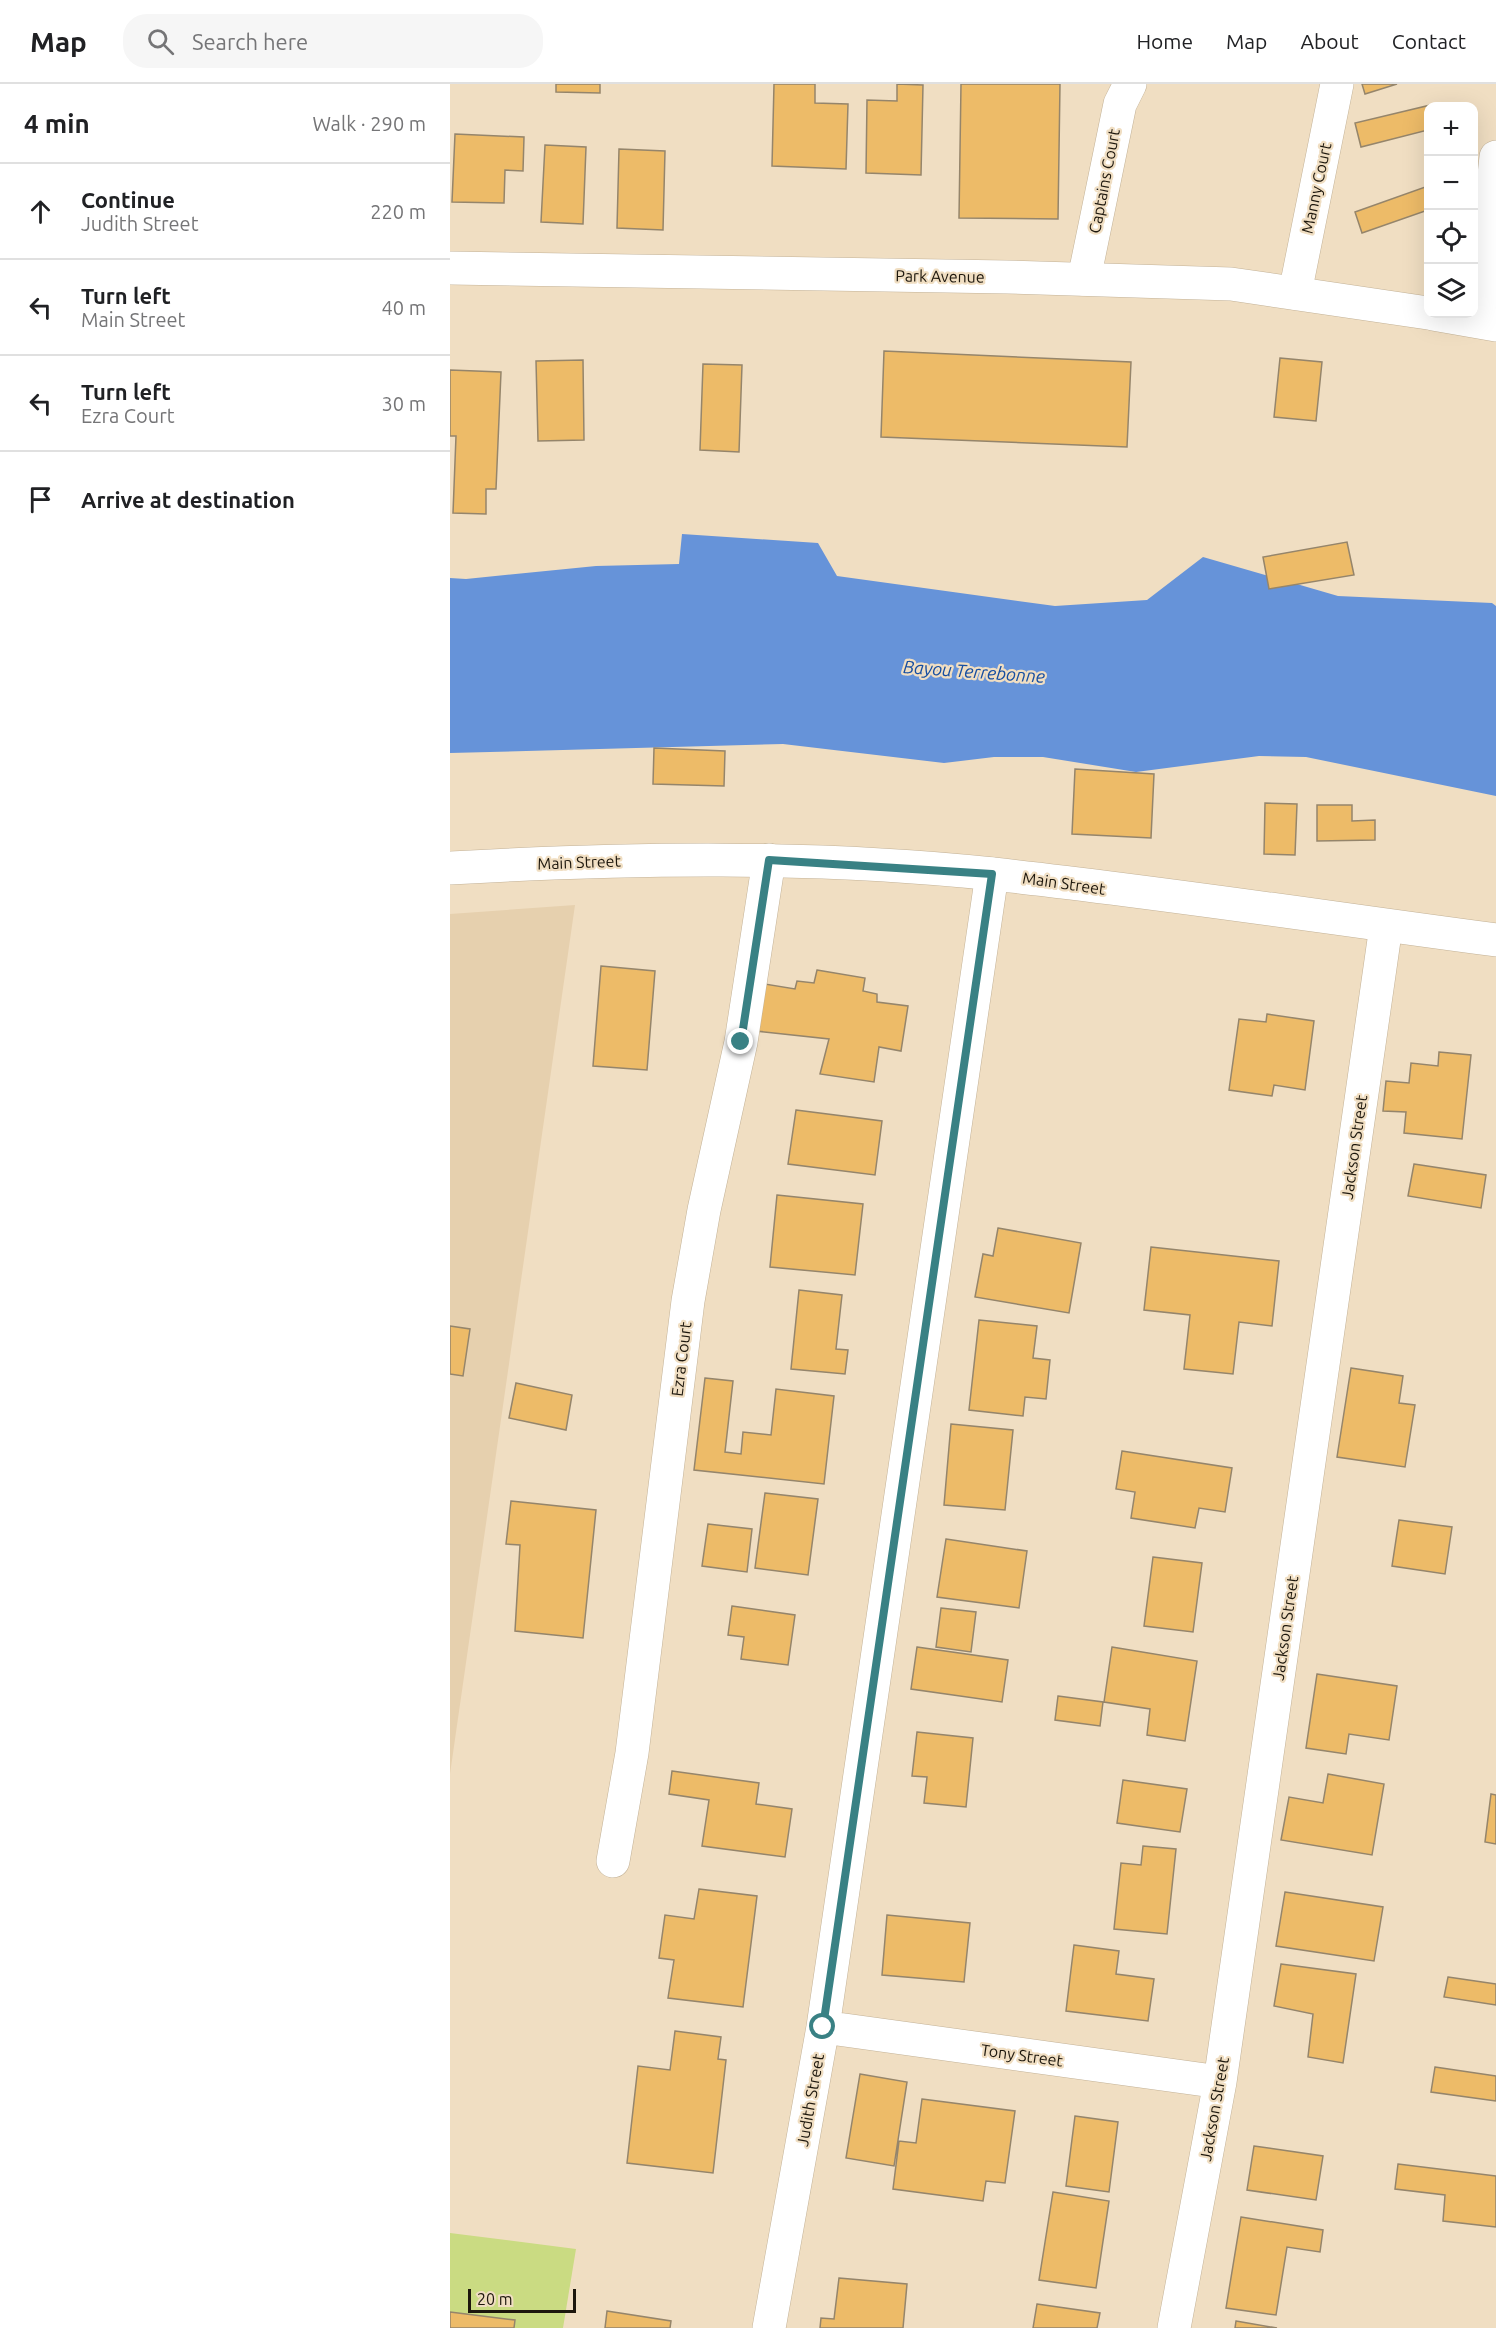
<!DOCTYPE html>
<meta charset="utf-8">
<style>
body{margin:0;font-family:Ubuntu,sans-serif;background:#f6f6f6;color:#202124}
.controls{position:absolute;right:18px;top:18px;display:grid;overflow:hidden;border-radius:12px;box-shadow:0 6px 24px #0002}
.controls button{width:54px;height:54px;display:grid;place-items:center;padding:0;border:0;border-bottom:2px solid #e0e0e0;background:#fff;color:#202124;font:30px sans-serif}
.scale{position:absolute;left:18px;bottom:15px;width:108px;box-sizing:border-box;padding-left:6px;border:3px solid #1d170d;border-top:0;font-size:16px;line-height:21px;white-space:nowrap;color:#1d170d;-webkit-text-stroke:4px #f0dec2;paint-order:stroke}
.stop{position:absolute;width:18px;height:18px;margin:-14px;border:4px solid #398184;border-radius:50%;background:#fff}
.stop.end{background:#398184;border-color:#fff;box-shadow:0 2px 6px #0008}
.list{margin:0;padding:0;list-style:none}
h2{display:flex;justify-content:space-between;align-items:center;height:78px;margin:0;padding:0 24px;font-size:26px}
h2 small{font-size:20px;font-weight:400;color:#757577}
.list li{display:grid;grid-template-columns:39px 1fr auto;gap:18px;align-items:center;box-sizing:border-box;height:96px;padding:0 24px;border-top:2px solid #e0e0e0}
.list b{display:block;font-size:22px;white-space:nowrap}
.list p{margin:0;font-size:20px;white-space:nowrap;color:#757577}
.list em{font-size:20px;font-style:normal;color:#757577}
.icon{flex:none;width:33px;height:33px;fill:none;stroke:currentColor;stroke-width:2;stroke-linecap:round;stroke-linejoin:round}
.map{position:relative;flex:none;width:1046px;height:2244px;overflow:hidden}
header{display:flex;align-items:center;gap:36px;box-sizing:border-box;height:84px;padding:0 30px;background:#fff;border-bottom:2px solid #e0e0e0}
header strong{font-size:28px}
nav{display:flex;gap:33px;margin-inline-start:auto;font-size:21px}
.search{width:420px;height:54px;background:#f6f6f6;display:flex;align-items:center;gap:15px;box-sizing:border-box;padding:0 21px;border-radius:24px;color:#757577;font-size:22px}
main{display:flex}
aside{flex:1;background:#fff}
.map>svg:first-child{display:block}
.built{fill:#e6d0ae}
.green{fill:#cadb82}
.water{fill:#6693d9}
.building{fill:#edbb68;stroke:#95856b;stroke-width:1.5}
.lines{fill:none;stroke-linecap:round;stroke-linejoin:round}
.minor-casing{stroke:#c3b297;stroke-width:34}
.major-casing{stroke:#c3b297;stroke-width:34}
.minor{stroke:#fff;stroke-width:33}
.major{stroke:#fff;stroke-width:33}
.route{stroke:#398184;stroke-width:8}
.labels{text-anchor:middle;stroke-width:4.5;stroke-linejoin:round;paint-order:stroke}
.street-label{font-size:16px;fill:#1d170d;stroke:#f0dec2}
.water-label{font-size:18px;font-style:italic;fill:#164ea1;stroke:#f0dec2}
</style>
<header>
<strong>Map</strong>
<div class="search"><svg class="icon" aria-label="search" viewBox="0 0 24 24"><circle cx="10" cy="10" r="6"/><path d="M15 15l6 6"/></svg>Search here</div>
<nav><a>Home</a><a>Map</a><a>About</a><a>Contact</a></nav>
</header>
<main>
<aside>
<h2>4 min<small>Walk · 290 m</small></h2>
<ul class="list">
<li><svg class="icon" aria-label="ahead" viewBox="0 0 24 24"><path d="M12 20V5M6 11l6-6 6 6"/></svg><div><b>Continue</b><p>Judith Street</p></div><em>220 m</em></li>
<li><svg class="icon" aria-label="left" viewBox="0 0 24 24"><path d="M17 20v-9H6M10 6l-5 5 5 5"/></svg><div><b>Turn left</b><p>Main Street</p></div><em>40 m</em></li>
<li><svg class="icon" aria-label="left" viewBox="0 0 24 24"><path d="M17 20v-9H6M10 6l-5 5 5 5"/></svg><div><b>Turn left</b><p>Ezra Court</p></div><em>30 m</em></li>
<li><svg class="icon" aria-label="arrive" viewBox="0 0 24 24"><path d="M6 21V4h12l-3 4 3 4H6"/></svg><div><b>Arrive at destination</b></div></li>
</ul>
</aside>
<div class="map">
<svg width="1046" height="2244" viewBox="0 0 1046 2244">
<rect width="100%" height="100%" fill="#f0dec2"/>
<!-- built -->
<path class="built" d="M125 821 0 1690V830Z"/>
<!-- green -->
<path class="green" d="M0 2149 126 2165 113 2244H0Z"/>
<!-- water -->
<path class="water" d="M232 450 368 459 387 492 605 522 697 516 753 473 888 512 1042 519 1046 522V712L856 673 809 672 686 688 593 673H544L494 679 333 660 0 669V494L16 495 146 482 229 480Z"/>
<!-- building -->
<path class="building" d="M106 0H150V9L106 8Z
M324 0H365V19L398 20 396 85 322 82Z
M447 0 473 1 471 91 416 89 417 16 447 17Z
M511 0H610L608 135 509 134Z
M912 0H947L915 10Z
M989 19 990 22H978V46L911 63 905 39Z
M5 50 74 53 73 87 55 86 54 119 2 118Z
M95 61 136 63 133 140 91 138Z
M169 65 215 67 213 146 167 144Z
M978 102V126L912 149 905 128Z
M434 267 681 278 677 363 431 353Z
M830 274 872 278 866 337 824 333Z
M133 276 134 356 88 357 86 277Z
M253 280 292 281 289 368 250 366Z
M0 286 51 288 46 405H36V430L3 429 6 352H0Z
M897 458 904 491 819 505 813 473Z
M204 664 275 667 274 702 203 700Z
M625 685 704 690 701 754 622 750Z
M815 719 847 720 845 771 814 770Z
M867 721H902V737L925 736V756L867 757Z
M151 882 205 887 197 986 143 982Z
M367 886 415 894 413 907 427 910V918L458 922 451 967 429 963 424 998 370 990 379 955 306 947 315 900 345 905 347 897 364 899Z
M817 930 864 937 855 1006 824 1001 822 1012 779 1006 789 935 816 938Z
M989 968 1021 971 1012 1055 954 1049 956 1028 933 1027 936 997 959 999 961 979 988 982Z
M346 1026 432 1037 425 1091 338 1080Z
M964 1080 1036 1091 1031 1124 958 1112Z
M327 1111 413 1120 405 1191 320 1183Z
M548 1144 631 1159 619 1229 525 1213 533 1170 543 1172Z
M701 1163 829 1177 822 1242 789 1238 783 1290 734 1285 740 1231 694 1226Z
M349 1206 392 1211 386 1265 398 1266 395 1290 341 1285Z
M529 1236 587 1242 583 1274 600 1276 596 1315 575 1313 573 1332 519 1326Z
M0 1242 20 1245 13 1292 0 1290Z
M901 1284 953 1292 949 1319 965 1321 955 1383 887 1373Z
M255 1294 283 1297 275 1368 291 1370 293 1348 321 1351 326 1305 384 1312 374 1400 244 1386Z
M66 1299 122 1311 116 1346 59 1334Z
M501 1340 563 1346 555 1426 494 1421Z
M672 1367 782 1384 775 1428 749 1424 745 1444 681 1434 685 1408 666 1405Z
M315 1409 368 1415 358 1491 305 1484Z
M61 1417 146 1426 133 1554 65 1547 70 1461 56 1460Z
M949 1436 1002 1443 995 1490 942 1482Z
M258 1440 302 1445 297 1488 252 1482Z
M496 1455 577 1467 569 1524 487 1513Z
M703 1473 752 1479 743 1548 694 1542Z
M282 1522 345 1531 338 1581 291 1575 294 1553 278 1551Z
M491 1524 526 1528 521 1568 486 1563Z
M467 1563 558 1576 552 1618 461 1605Z
M662 1563 747 1577 735 1657 697 1651 700 1625 654 1618Z
M867 1590 947 1602 939 1656 899 1650 896 1670 856 1664Z
M608 1612 653 1618 650 1642 605 1636Z
M467 1648 523 1654 516 1723 474 1719 477 1693 462 1692Z
M222 1687 309 1699 306 1720 342 1725 335 1773 252 1762 259 1716 219 1710Z
M878 1690 934 1700 922 1771 831 1756 839 1713 873 1719Z
M673 1696 737 1705 730 1748 667 1739Z
M1041 1710 1046 1711V1760L1035 1758Z
M693 1762 726 1765 717 1850 664 1845 671 1779 691 1781Z
M249 1805 307 1812 293 1923 218 1914 224 1876 209 1874 215 1831 244 1835Z
M835 1808 933 1823 924 1877 826 1862Z
M437 1831 520 1839 514 1898 432 1891Z
M624 1861 669 1867 666 1890 704 1895 698 1937 616 1927Z
M831 1880 906 1890 893 1979 858 1973 863 1930 824 1922Z
M998 1893 1046 1900V1921L994 1913Z
M225 1947 271 1953 268 1975 276 1976 263 2089 177 2079 188 1982 220 1986Z
M985 1983 1046 1992V2017L981 2008Z
M410 1990 457 1998 444 2082 396 2074Z
M472 2015 565 2027 555 2099 536 2097 533 2117 443 2105 449 2057 466 2059Z
M625 2032 668 2038 659 2108 616 2102Z
M804 2062 873 2072 866 2116 797 2106Z
M948 2080 1046 2092V2143L993 2137 995 2111 945 2105Z
M603 2108 659 2117 646 2204 589 2196Z
M791 2133 873 2146 870 2168 837 2163 826 2231 776 2224Z
M389 2194 457 2200 453 2244H370L371 2234 384 2235Z
M587 2220 650 2229 647 2244H583Z
M157 2227 221 2237 220 2244H155Z
M0 2228 65 2236 64 2244H0Z
M786 2237 827 2244H785Z"/>
<g class="lines">
<!-- minor casing -->
<g class="minor-casing">
<path id="minor" d="M634 195 670 20 680 0
M845 209 887 0
M1028 236 1046 73
M163 1777 182 1669 238 1217 254 1126 291 958 319 776
M373 1943 770 1998
M319 2244 373 1943 542 790
M724 2244 770 1998 936 842"/>
</g>
<!-- major casing -->
<g class="major-casing">
<path id="major" d="M0 184 557 193 781 200 978 229
M983 230 1046 241
M0 784C181 774 363 771 543 790 711 808 879 834 1046 856"/>
</g>
<!-- minor -->
<use href="#minor" class="minor"/>
<!-- major -->
<use href="#major" class="major"/>
</g>
<g class="lines">
<!-- route -->
<path class="route" d="M291 958 319 776 542 790 373 1943"/>
</g>
<g class="labels">
<!-- street labels -->
<g class="street-label">
<text transform="translate(654 97) rotate(-79)" y="6">Captains Court</text>
<text transform="translate(866 104) rotate(-78)" y="6">Manny Court</text>
<text transform="translate(490 192) rotate(1)" y="6">Park Avenue</text>
<text transform="translate(129 778) rotate(-2)" y="6">Main Street</text>
<text transform="translate(614 799) rotate(8)" y="6">Main Street</text>
<text transform="translate(904 1063) rotate(-82)" y="6">Jackson Street</text>
<text transform="translate(231 1275) rotate(-83)" y="6">Ezra Court</text>
<text transform="translate(835 1544) rotate(-82)" y="6">Jackson Street</text>
<text transform="translate(572 1971) rotate(8)" y="6">Tony Street</text>
<text transform="translate(360 2016) rotate(-80)" y="6">Judith Street</text>
<text transform="translate(764 2025) rotate(-80)" y="6">Jackson Street</text>
</g>
<!-- water labels -->
<g class="water-label">
<text transform="translate(524 588) rotate(4)" y="6">Bayou Terrebonne</text>
</g>
</g>
</svg>
<div class="controls">
<button>+</button>
<button>−</button>
<button><svg class="icon" aria-label="locate" viewBox="0 0 24 24"><circle cx="12" cy="12" r="6"/><path d="M12 2v4M12 18v4M2 12h4M18 12h4"/></svg></button>
<button><svg class="icon" aria-label="layers" viewBox="0 0 24 24"><path d="M12 4l9 5-9 5-9-5zM3 14l9 5 9-5"/></svg></button>
</div>
<div class="scale">20 m</div>
<div class="stop" style="left:373px;top:1943px"></div>
<div class="stop end" style="left:291px;top:958px"></div>
</div>
</main>
